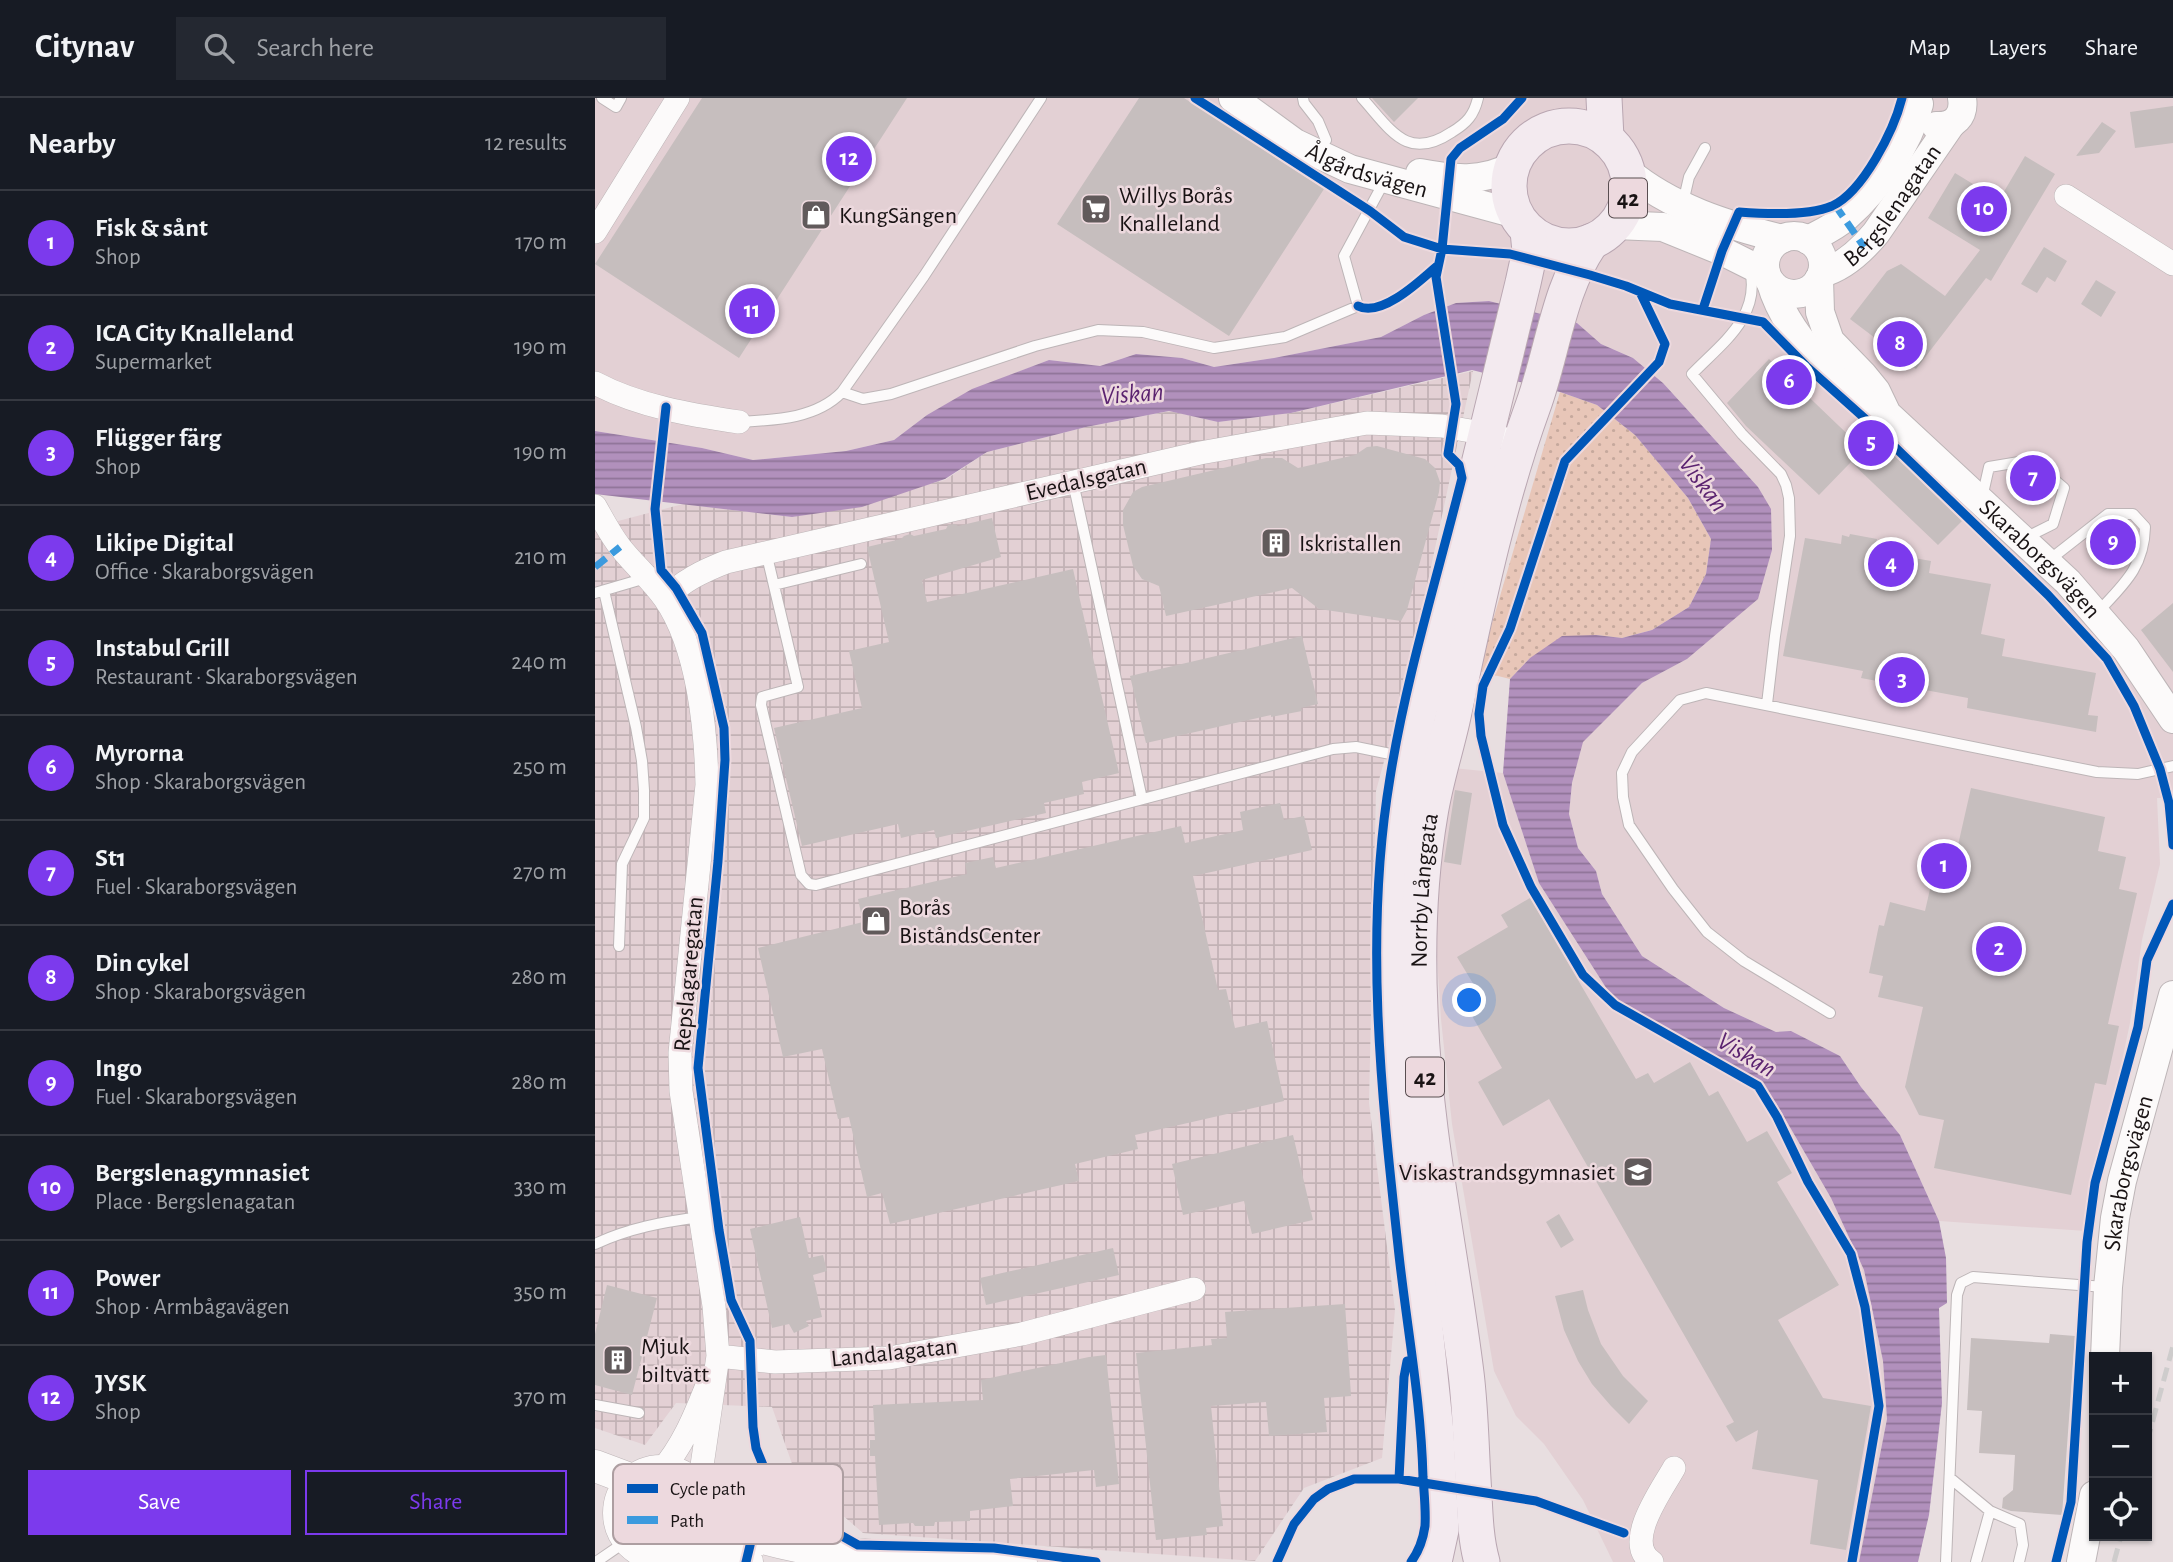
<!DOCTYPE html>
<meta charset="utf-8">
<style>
body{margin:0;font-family:"Alegreya Sans",sans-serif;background:#242831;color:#f1f3f6}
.controls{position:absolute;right:21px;bottom:21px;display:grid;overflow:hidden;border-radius:0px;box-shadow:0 2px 5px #0004}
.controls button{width:63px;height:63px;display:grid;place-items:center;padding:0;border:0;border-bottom:2px solid #363941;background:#171b24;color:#f1f3f6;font:35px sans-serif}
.you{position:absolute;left:875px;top:903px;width:24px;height:24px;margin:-18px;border:5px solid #fff;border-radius:50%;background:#1a73e8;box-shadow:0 0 0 10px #1a73e833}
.badge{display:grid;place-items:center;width:46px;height:46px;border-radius:50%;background:#7c3aed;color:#fff;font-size:23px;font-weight:700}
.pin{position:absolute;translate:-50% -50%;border:4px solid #fff;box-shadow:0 2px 7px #0006}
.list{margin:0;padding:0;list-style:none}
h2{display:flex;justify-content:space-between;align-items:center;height:91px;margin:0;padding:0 28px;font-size:30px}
h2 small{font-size:23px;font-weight:400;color:#9ea1a6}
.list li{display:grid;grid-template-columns:46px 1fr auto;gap:21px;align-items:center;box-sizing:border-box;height:105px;padding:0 28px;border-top:2px solid #363941}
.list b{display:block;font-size:26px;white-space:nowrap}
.list p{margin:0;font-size:23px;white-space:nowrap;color:#9ea1a6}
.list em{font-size:23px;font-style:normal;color:#9ea1a6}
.actions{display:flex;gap:14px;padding:21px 28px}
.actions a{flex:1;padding:16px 0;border:2px solid #7c3aed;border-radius:0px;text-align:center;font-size:24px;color:#7c3aed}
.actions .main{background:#7c3aed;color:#fff}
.icon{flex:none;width:38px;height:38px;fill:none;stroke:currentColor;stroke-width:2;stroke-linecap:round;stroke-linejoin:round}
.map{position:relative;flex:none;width:1578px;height:1464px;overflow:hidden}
header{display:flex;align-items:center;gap:42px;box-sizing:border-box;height:98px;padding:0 35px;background:#171b24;border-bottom:2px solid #363941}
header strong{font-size:33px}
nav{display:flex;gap:38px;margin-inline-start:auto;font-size:24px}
.search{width:490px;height:63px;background:#242831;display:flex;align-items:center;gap:18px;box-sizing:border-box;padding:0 24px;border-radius:0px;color:#9ea1a6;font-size:26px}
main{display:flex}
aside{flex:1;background:#171b24}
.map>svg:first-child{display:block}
.built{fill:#e3d0d4}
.industrial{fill:url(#industrial-grid)}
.park{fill:url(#park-dots)}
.water{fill:url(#water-rules)}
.building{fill:#c6bebe}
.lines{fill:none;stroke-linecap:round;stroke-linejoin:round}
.service-casing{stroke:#bdb5b7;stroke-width:12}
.minor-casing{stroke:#bdb5b7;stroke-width:24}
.tertiary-casing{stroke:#bdb5b7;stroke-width:30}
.secondary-casing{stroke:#bdb5b7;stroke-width:33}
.primary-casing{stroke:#b9a6b1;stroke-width:37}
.service{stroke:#fcfafa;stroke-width:10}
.minor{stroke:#fcfafa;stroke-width:23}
.tertiary{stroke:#fcfafa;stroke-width:28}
.secondary{stroke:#fcfafa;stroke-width:32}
.primary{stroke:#f3eaef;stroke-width:35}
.rail{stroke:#cecccc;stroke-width:5;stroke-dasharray:14 7;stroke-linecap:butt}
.quiet{stroke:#3b9ade;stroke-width:7;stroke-dasharray:14 7;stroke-linecap:butt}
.cycleway-casing{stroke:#edd9de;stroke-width:13}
.cycleway{stroke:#0057b8;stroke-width:9}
.labels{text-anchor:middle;stroke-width:5;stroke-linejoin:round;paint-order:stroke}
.shield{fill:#edd9de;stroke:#594e51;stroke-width:2}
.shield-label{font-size:23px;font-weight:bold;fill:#191314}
.street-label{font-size:24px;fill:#191314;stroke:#edd9de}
.poi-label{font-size:24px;fill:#191314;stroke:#edd9de;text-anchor:start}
.water-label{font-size:26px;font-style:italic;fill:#5b2370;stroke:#edd9de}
.key{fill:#edd9de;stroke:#ad9ea1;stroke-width:2}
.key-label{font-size:19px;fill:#191314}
</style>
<header>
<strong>Citynav</strong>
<div class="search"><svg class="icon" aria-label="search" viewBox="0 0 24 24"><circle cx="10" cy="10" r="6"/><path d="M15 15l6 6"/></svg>Search here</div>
<nav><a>Map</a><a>Layers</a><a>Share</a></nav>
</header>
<main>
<aside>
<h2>Nearby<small>12 results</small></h2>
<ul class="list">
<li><span class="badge">1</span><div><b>Fisk &amp; sånt</b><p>Shop</p></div><em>170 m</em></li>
<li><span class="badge">2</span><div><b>ICA City Knalleland</b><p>Supermarket</p></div><em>190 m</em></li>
<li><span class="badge">3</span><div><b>Flügger färg</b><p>Shop</p></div><em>190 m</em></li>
<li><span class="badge">4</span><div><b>Likipe Digital</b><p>Office · Skaraborgsvägen</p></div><em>210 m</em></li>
<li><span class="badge">5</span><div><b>Instabul Grill</b><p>Restaurant · Skaraborgsvägen</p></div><em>240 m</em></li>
<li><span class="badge">6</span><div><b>Myrorna</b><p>Shop · Skaraborgsvägen</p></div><em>250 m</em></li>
<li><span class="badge">7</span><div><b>St1</b><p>Fuel · Skaraborgsvägen</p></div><em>270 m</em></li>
<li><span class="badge">8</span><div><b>Din cykel</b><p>Shop · Skaraborgsvägen</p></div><em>280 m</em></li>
<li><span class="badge">9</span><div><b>Ingo</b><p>Fuel · Skaraborgsvägen</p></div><em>280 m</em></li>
<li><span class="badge">10</span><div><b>Bergslenagymnasiet</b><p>Place · Bergslenagatan</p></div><em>330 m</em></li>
<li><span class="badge">11</span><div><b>Power</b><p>Shop · Armbågavägen</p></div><em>350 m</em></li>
<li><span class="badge">12</span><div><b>JYSK</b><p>Shop</p></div><em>370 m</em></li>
</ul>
<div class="actions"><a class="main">Save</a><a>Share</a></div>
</aside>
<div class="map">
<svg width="1578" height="1464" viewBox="0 0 1578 1464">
<defs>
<pattern id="industrial-grid" width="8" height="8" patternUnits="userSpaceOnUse" patternTransform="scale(1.75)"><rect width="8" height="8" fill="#e3d0d4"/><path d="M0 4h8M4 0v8" fill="none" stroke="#c2b2b5"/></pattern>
<pattern id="park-dots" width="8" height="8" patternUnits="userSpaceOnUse" patternTransform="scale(1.75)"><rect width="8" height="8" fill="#e8c6b8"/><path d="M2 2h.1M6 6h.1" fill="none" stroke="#c6a99d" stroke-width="1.8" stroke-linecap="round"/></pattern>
<pattern id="water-rules" width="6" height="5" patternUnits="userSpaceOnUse" patternTransform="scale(1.75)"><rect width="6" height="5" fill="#b190bc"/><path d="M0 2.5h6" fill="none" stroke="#8f7498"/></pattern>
</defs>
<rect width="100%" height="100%" fill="#e8dee0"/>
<!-- built -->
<path class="built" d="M0 0H1578V700H1562L1565 766 1547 842 1535 925 1491 1133 1344 1123 1305 1037 1266 989 1245 958 1196 933 1181 934 1129 910 1047 858 1007 796 1001 773 983 750 974 716 977 685 987 644 1047 585 1092 561 1163 389 1068 285 1038 260 1006 246 982 225 894 203 861 205 829 217 786 239 679 260 619 269 587 260 541 256 505 268 454 262 377 292 332 317 299 342 251 353 158 362 107 350 0 333Z
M858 670 908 675 944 785 1024 910 1181 1005 1236 1100 1269 1172 1288 1263 1292 1321 1264 1464H1018L988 1402 949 1346 921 1318 899 1273 857 1026 846 921 841 843V764Z"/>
<!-- industrial -->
<path class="industrial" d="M878 273 815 567 781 693 774 1005 800 1212 787 1360 709 1390 660 1463 268 1435 201 1377 177 1309 81 1305 50 1347 0 1330V429L88 406 197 419 350 382 392 354 491 329 575 313 623 324 696 315Z"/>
<!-- park -->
<path class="park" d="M965 294 1002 307 1040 337 1093 400 1116 441 1111 476 1094 509 1057 532 1027 540 1001 537 935 560 915 581 883 573Z"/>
<!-- water -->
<path class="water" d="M894 203 982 225 1006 246 1038 260 1068 285 1163 389 1176 411 1177 452 1163 501 1092 561 1047 585 988 644 977 685 974 716 983 750 1001 773 1007 796 1047 858 1129 910 1181 934 1196 933 1245 958 1266 989 1305 1037 1344 1123 1351 1160 1352 1205 1344 1210 1347 1305 1334 1417 1323 1464H1264L1292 1321 1288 1263 1269 1172 1236 1100 1181 1005 1024 910 944 785 908 675 915 581 935 560 967 538 1001 537 1027 540 1057 532 1094 509 1111 476 1116 441 1093 400 1040 337 1002 307 965 294 877 272 696 315 623 324 574 313 491 329 392 354 350 381 267 409 197 419 0 396V333L107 350 158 362 251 353 299 342 332 317 377 291 454 262 505 268 541 256 587 260 619 269 679 260 786 239 829 217 861 205Z"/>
<!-- building -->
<path class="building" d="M107 0H312L144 260 0 166Z
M544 0H589L729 91 634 238 462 126Z
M777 0H823L799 24Z
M1578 8V45L1540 50 1535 14Z
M1507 24 1521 33 1504 55 1481 58Z
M1430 58 1460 76 1396 183 1391 180 1321 271 1255 221 1292 173 1306 166 1350 198 1385 152 1333 120 1360 75 1404 102Z
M1449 149 1472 163 1460 184 1452 179 1442 195 1426 186Z
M1501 182 1521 194 1506 219 1486 206Z
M1174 261 1268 351 1280 339 1367 423 1343 447 1256 364 1224 397 1151 328 1132 305Z
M782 348 830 361 840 370 845 384 844 394 812 512 806 523 724 511 697 490 571 518 564 488 547 481 538 468 528 427V412L538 394 547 389 671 360H687L703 370 760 357 772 349Z
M1434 370 1449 384 1430 404 1414 388Z
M397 420 406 459 327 482 332 504 478 471 524 675 487 684 489 696 449 705 451 715 341 740 339 732 306 740 303 726 207 748 179 630 267 610 254 553 294 544 272 449 306 441 309 438 315 436 319 438 351 431 353 427 360 426 363 428Z
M1524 426 1539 441 1514 467 1498 452Z
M1255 436 1282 441 1280 453 1336 463 1334 475 1396 486 1386 536 1410 541 1407 558 1501 575 1493 617 1503 618 1501 634 1372 610 1373 600 1266 580 1268 573 1188 558 1210 440 1246 446 1247 437 1254 439Z
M1578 505V574L1546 532Z
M707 538 723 606 706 610 707 613 676 619V617L551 645 535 578Z
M1376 690 1510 719 1503 753 1531 759 1524 791 1542 795 1513 926 1524 928 1511 987 1500 985 1476 1097 1339 1070 1349 1022 1324 1017 1310 989 1328 909 1283 899 1288 878 1274 875 1284 827 1289 828 1295 804 1330 813 1344 752 1361 756Z
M860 692 877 695 866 767 849 764Z
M685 705 689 722 709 718 717 752 598 778 623 892 631 891 640 930 672 923 689 1003 540 1037 543 1051 480 1066 484 1083 295 1126 287 1095 272 1099 254 1019 243 1021 227 951 188 959 163 850 268 824 263 801 372 776 370 765 398 759 401 770 586 728 590 745 648 732 645 714Z
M935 800 1041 981 1053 975 1059 985 1095 964 1114 998 1123 993 1152 1044 1172 1033 1197 1075 1182 1084 1244 1187 1183 1222 1228 1300 1276 1308 1251 1452 1215 1446 1223 1382 1157 1371 1163 1332 1141 1344 1131 1328 1139 1324 954 1001 908 1028 883 984 907 970 873 911 888 902 862 859 913 829 906 817Z
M698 1037 718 1122 657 1136 649 1103 588 1117 577 1066Z
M964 1116 979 1142 966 1150 951 1124Z
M205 1119 214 1160 228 1157 232 1173 218 1177 227 1219 211 1223 214 1228 199 1235 194 1226 177 1230 155 1131Z
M518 1150 524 1177 391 1207 385 1180Z
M12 1187 62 1200 37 1297 0 1287V1236Z
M988 1192 993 1212 1006 1246 1028 1278 1053 1303 1034 1326 1016 1308 997 1286 983 1263 969 1232 960 1198Z
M750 1206 756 1298 729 1300 732 1334 674 1338 671 1304 616 1308 628 1428 611 1430 612 1437 561 1442 541 1255 617 1247 616 1241 632 1240 630 1214Z
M1455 1236 1480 1238 1467 1417 1416 1413 1407 1410 1408 1400 1418 1392 1420 1357 1384 1355 1387 1313 1372 1312 1376 1240 1454 1245Z
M511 1257 524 1386 501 1389 499 1372 415 1381 418 1408 375 1413V1423L340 1424 339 1428H320L318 1425 284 1427 280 1358H275V1342H280L278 1307 388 1302 386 1282 494 1259Z"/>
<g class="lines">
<!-- service casing -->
<g class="service-casing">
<path id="service" d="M7 0 21 9 26 0
M708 0 709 5 723 23 731 42
M767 0C796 32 812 64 857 34 872 25 879 17 883 0
M1088 105 1094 79 1110 50
M1155 171C1166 219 1127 245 1097 276L1147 336 1186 376 1191 387 1194 400 1195 438 1180 538 1172 606
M247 294 268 301 296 296 440 248 503 232 548 234 619 250 690 239 763 208 749 158 790 82
M144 324C179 322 221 321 247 294L329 178 446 0
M478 384 547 701
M1387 400 1394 369 1436 362 1469 390 1458 426 1430 440
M171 454 203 589 167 599 166 607 206 777 214 786 221 787 738 651 761 649 810 659
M1453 463 1513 416H1538L1550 429C1549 470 1528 487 1501 516
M179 487 266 466
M9 493 41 629 47 663 49 692V720L27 766 24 848
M0 495 51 480
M1235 915 1149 863 1112 834 1078 791 1034 727 1028 699 1027 675 1037 654 1085 602 1111 595 1502 674 1543 676 1578 668
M0 1146C34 1130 68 1124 105 1119
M0 1307 44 1315
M1355 1380 1395 1413 1425 1426 1428 1447 1424 1464
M1 1464 33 1442
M1351 1464 1362 1197 1366 1185 1378 1179 1510 1189
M1381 1464 1395 1413"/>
</g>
<!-- minor casing -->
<g class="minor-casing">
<path id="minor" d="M1471 98 1578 166
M0 134 83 0
M0 285C43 308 96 317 144 324
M0 408C8 422 15 436 25 449 39 467 57 482 70 501 103 549 111 631 112 687L85 955 86 993 119 1208 123 1258 103 1395
M70 501C87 483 108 473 131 464L605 355 772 325 847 328 904 338
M123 1258 180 1264 294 1260 427 1236 599 1191
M66 1373C87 1349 99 1320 111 1290
M1057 1464C1027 1445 1067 1392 1079 1370"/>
</g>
<!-- tertiary casing -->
<g class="tertiary-casing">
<g id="tertiary">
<path id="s1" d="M638 0 700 45 755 71 921 116"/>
<path d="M1341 28C1359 29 1370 18 1367 0"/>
<path d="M1032 73C1076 110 1132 127 1187 141"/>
<path d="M825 75C857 81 888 85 917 68"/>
<path d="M1020 127 1068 129 1127 153 1171 175"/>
<circle cx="1199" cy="167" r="29"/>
<path d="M1213 142C1226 135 1240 129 1251 119 1283 91 1313 47 1324 6"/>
<path id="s2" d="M1227 175C1249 169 1266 153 1281 135L1356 26"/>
<path id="s3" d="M1224 181 1225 214 1235 243 1268 277 1281 293 1292 316 1473 484 1531 551 1578 621"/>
<path d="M1176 185C1189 231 1242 293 1286 313"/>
<path id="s4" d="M1510 1259 1513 1189 1520 1120 1527 1083 1578 897"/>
<path d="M1486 1464 1499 1397"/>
</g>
</g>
<!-- secondary casing -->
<g class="secondary-casing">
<path id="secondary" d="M0 1368 40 1383
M24 1415a42 42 0 1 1 84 0a42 42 0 1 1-84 0Z
M109 1413C177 1464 337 1460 426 1464
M87 1452 121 1456 152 1464"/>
</g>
<!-- primary casing -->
<g class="primary-casing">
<g id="primary">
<path d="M1009 0 1011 40"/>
<circle cx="974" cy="88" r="60"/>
<path d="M839 1464 846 1432 841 1334 806 1002 797 873 803 742 810 686 823 617 928 185 935 153 933 133"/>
<path id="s5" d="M887 1464C881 1443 880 1419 879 1397 876 1356 876 1315 871 1275 856 1154 829 1034 825 912 822 847 824 780 835 716 840 684 850 654 857 623 880 517 901 410 938 308 958 253 963 191 997 143"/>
</g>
</g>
<!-- service -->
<use href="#service" class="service"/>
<!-- minor -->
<use href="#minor" class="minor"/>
<!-- tertiary -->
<use href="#tertiary" class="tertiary"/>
<!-- secondary -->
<use href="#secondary" class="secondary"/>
<!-- primary -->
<use href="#primary" class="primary"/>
<!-- rail -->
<path class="rail" d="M1552 1344 1578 1248
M1519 1464 1526 1438"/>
<!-- quiet -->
<path class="quiet" d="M1240 107 1269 149
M0 469 25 449"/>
<!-- cycleway casing -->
<g class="cycleway-casing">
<path id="cycleway" d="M600 0 775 113 809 139 847 151 915 156 995 177 1031 188 1075 206 1168 224 1211 268 1276 326 1453 497 1512 561 1539 608 1565 671 1574 705 1578 747
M1045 194 1070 246 1064 264 970 363 915 531 888 588 884 616 886 638 908 727 936 789 988 877 1020 907 1163 988 1182 1019 1213 1084 1256 1156 1270 1209 1284 1308 1257 1464
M763 208C786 220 825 183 842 168
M1108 211 1127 153 1144 114C1170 116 1213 118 1237 108 1268 94 1299 32 1307 0
M71 309 60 411 66 472 81 490 107 535 129 630 130 662 123 763 103 970 124 1132 136 1202 155 1243 158 1329 161 1350 172 1377 151 1464
M172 1377 240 1434 263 1447 399 1450 501 1464
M804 1381 809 1279 812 1263
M682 1464 699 1426 719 1401 733 1391 759 1381H804L941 1403 1029 1435
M816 1464C824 1453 828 1442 830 1428 831 1412 829 1395 828 1379 826 1301 811 1225 803 1148 786 994 769 835 795 680 811 579 842 480 867 380L864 367 853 356 861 306 841 179 847 151 856 61 865 50 908 21 927 0
M1461 1464 1476 1404 1492 1144 1500 1085 1543 929 1552 862 1578 806"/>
</g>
<!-- cycleway -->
<use href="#cycleway" class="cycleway"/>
</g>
<!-- icons -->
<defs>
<g id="supermarket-square" transform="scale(1.575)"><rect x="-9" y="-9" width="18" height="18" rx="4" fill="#615a5b" stroke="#edd9de"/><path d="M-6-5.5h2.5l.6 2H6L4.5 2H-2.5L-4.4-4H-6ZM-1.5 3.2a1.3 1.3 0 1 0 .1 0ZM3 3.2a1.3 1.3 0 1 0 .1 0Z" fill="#fff"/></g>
<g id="shop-square" transform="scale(1.575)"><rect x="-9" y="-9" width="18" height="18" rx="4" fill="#615a5b" stroke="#edd9de"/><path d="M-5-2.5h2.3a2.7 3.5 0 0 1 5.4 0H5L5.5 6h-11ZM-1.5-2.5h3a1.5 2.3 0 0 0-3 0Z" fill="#fff"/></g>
<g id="building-square" transform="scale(1.575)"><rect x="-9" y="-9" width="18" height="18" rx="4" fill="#615a5b" stroke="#edd9de"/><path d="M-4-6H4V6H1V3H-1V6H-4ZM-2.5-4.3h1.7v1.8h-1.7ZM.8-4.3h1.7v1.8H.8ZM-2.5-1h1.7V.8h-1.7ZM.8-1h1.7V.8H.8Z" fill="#fff"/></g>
<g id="school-square" transform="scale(1.575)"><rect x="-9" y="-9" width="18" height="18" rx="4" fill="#615a5b" stroke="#edd9de"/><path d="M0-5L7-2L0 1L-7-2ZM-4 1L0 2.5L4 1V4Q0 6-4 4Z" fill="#fff"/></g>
</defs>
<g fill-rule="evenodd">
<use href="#supermarket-square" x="501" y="111"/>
<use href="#shop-square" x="221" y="117"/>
<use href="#building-square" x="681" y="445"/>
<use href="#shop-square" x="281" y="823"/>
<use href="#school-square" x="1043" y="1074"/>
<use href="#building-square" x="23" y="1262"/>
</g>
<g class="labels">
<!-- shield labels -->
<g class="shield">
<rect x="1014" y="80.5" width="38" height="39" rx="5"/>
<rect x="811" y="959.5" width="38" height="39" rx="5"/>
</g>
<g class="shield-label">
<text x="1033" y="108">42</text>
<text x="830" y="987">42</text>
</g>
<!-- street labels -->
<g class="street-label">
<text dy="8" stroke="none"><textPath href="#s1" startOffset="154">Ålgårdsvägen</textPath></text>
<text dy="8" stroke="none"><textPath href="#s2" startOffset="100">Bergslenagatan</textPath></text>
<text transform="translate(491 381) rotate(-13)" y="8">Evedalsgatan</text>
<text dy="8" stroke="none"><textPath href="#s3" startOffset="368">Skaraborgsvägen</textPath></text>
<text dy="8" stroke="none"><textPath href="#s5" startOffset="676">Norrby Långgata</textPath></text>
<text transform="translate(93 876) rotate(-85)" y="8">Repslagaregatan</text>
<text dy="8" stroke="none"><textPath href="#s4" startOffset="186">Skaraborgsvägen</textPath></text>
<text transform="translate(299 1254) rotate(-6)" y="8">Landalagatan</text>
</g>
<!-- poi labels -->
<g class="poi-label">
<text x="524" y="105">Willys Borås<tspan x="524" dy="28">Knalleland</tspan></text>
<text x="244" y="125">KungSängen</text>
<text x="704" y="453">Iskristallen</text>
<text x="304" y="817">Borås<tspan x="304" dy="28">BiståndsCenter</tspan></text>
<text x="1020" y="1082" text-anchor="end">Viskastrandsgymnasiet</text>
<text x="46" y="1256">Mjuk<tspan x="46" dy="28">biltvätt</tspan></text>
</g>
<!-- water labels -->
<g class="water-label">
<text transform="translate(537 295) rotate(-4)" y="9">Viskan</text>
<text transform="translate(1109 385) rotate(53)" y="9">Viskan</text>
<text transform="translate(1152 956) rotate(31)" y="9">Viskan</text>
</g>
</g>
<!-- legend -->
<rect x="18" y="1366" width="230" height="80" rx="10" class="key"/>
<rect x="32" y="1386" width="31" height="9" fill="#0057b8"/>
<rect x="32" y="1418" width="31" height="8" fill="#3b9ade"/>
<g class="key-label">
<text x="75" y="1397">Cycle path</text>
<text x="75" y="1429">Path</text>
</g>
</svg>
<div class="controls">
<button>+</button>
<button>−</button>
<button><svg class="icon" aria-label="locate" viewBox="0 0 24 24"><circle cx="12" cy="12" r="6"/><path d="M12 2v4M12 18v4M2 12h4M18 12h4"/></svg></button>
</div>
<div class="you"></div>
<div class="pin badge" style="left:1349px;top:768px">1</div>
<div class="pin badge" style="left:1404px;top:851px">2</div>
<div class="pin badge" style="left:1307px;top:582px">3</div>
<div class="pin badge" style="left:1296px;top:466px">4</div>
<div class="pin badge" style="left:1276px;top:345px">5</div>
<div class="pin badge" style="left:1194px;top:284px">6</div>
<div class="pin badge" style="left:1438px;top:380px">7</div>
<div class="pin badge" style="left:1305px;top:246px">8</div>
<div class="pin badge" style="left:1518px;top:444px">9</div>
<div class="pin badge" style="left:1389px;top:111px">10</div>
<div class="pin badge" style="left:157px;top:213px">11</div>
<div class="pin badge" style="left:254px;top:61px">12</div>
</div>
</main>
